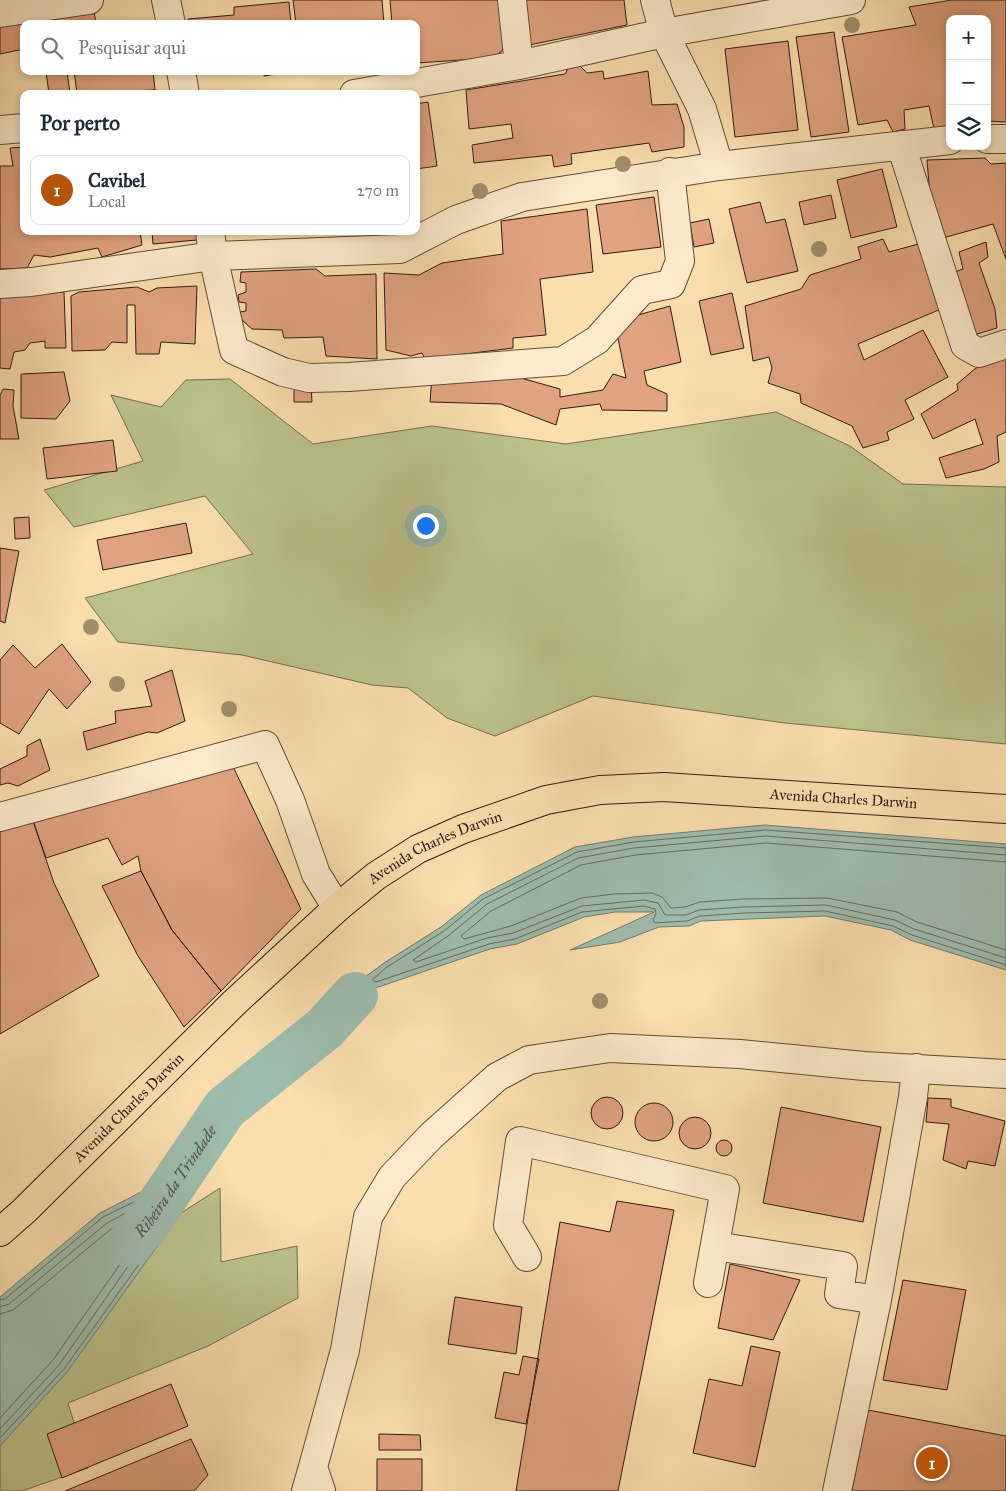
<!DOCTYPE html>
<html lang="pt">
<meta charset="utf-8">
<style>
body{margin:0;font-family:"IM FELL Great Primer",serif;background:#f6f6f7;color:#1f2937}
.controls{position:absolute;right:15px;top:15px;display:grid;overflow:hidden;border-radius:10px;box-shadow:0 2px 8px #0003}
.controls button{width:45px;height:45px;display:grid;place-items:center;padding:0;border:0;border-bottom:1px solid #e0e1e3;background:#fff;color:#1f2937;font:25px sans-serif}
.you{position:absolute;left:425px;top:525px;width:18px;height:18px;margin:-12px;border:4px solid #fff;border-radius:50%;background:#1a73e8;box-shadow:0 0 0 8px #1a73e833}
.badge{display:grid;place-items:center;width:32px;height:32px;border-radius:50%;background:#b45309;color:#fff;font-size:16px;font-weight:700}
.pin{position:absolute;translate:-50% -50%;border:2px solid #fff;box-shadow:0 1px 5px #0006}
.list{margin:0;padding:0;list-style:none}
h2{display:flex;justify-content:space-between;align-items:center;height:65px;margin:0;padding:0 20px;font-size:21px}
h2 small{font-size:16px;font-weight:400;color:#747a83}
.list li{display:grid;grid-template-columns:32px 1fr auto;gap:15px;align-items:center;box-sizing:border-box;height:70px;margin:0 10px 10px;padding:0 10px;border:1px solid #e0e1e3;border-radius:10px}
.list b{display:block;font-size:19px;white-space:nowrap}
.list p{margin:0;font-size:16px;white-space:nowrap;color:#747a83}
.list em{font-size:16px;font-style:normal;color:#747a83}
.icon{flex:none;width:28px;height:28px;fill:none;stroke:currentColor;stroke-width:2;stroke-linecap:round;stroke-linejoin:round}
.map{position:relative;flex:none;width:1006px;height:1491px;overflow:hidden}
.search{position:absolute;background:#fff;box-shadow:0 2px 8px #0003;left:20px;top:20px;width:400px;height:55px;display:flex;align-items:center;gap:12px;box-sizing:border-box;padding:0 18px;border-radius:10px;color:#747a83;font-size:19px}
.panel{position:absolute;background:#fff;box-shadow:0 2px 8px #0003;left:20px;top:90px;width:400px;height:145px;border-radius:10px}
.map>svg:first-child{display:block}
.green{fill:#bbc28c;stroke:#756e50}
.water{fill:#9ebcad;stroke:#727c70}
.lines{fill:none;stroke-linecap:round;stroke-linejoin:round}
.shore{stroke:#666c60;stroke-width:1}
.river{stroke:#9ebcad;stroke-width:46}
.building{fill:#e0a281;stroke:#2f1b14}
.minor-casing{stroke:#624c3a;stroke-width:30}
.major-casing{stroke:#2f1b14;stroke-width:30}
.minor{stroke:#fceaca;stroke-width:28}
.major{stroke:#fadeae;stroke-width:28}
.tree{fill:#a18e6d}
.labels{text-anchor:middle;stroke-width:4;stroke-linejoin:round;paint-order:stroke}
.street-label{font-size:15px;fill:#2f1b14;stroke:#fceaca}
.water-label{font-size:16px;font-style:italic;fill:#56534a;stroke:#fceaca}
</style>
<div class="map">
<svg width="1006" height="1491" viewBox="0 0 1006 1491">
<rect width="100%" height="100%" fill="#fadeae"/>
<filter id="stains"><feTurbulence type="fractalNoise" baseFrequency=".004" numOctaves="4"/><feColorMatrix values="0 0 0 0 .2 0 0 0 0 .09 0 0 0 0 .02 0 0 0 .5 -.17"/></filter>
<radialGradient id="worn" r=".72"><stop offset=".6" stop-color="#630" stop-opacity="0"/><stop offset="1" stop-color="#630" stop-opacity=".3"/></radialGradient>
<!-- green -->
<path class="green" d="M230 379 313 444 432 426 566 444 776 412 850 446 903 484 1006 487V744L785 723 593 696 495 736 447 718 408 688 372 685 242 655 118 642 85 598 253 554 205 496 74 527 44 490 143 461 111 395 161 407 186 380Z
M220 1188 221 1262 297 1246 298 1298 208 1346 68 1403 88 1468 22 1491H0V1414L47 1383 181 1213Z"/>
<!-- water -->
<path class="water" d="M765 825 1006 844V970L910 940 891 930 825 916 701 921 689 926 659 927 620 942 570 950 654 912H615L584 917 517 944 490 949 355 995V989L361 980 384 963 441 927 481 895 575 847 633 837Z
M149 1188 189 1197 181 1213 67 1372 0 1446V1297L100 1213Z"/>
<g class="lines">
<!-- shore -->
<path class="shore" d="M1006 848 766 830 634 842 577 852 483 899 444 931 387 967 372 980 376 982 489 944 515 939 582 912 644 906 655 909 656 914 653 920 655 923 687 921 700 916 744 913 825 911 893 926 912 935 1006 965
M1006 855 766 836 634 848 578 858 487 904 448 936 413 960 416 962 487 938 513 933 582 906 644 900 658 903 665 915H686L699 910 743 907 826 905 895 920 914 929 1006 958
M1006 862 766 843 635 855 581 865 491 911 461 936 464 939 511 926 581 898 614 894 652 893 662 897 671 908 685 907 700 902 743 899 827 898 897 912 917 922 1006 950
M0 1300 5 1299 103 1217 150 1194 180 1201 177 1211 64 1369 0 1438
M0 1307 9 1304 107 1223 150 1200 171 1205 59 1365 0 1429
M0 1314 13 1310 111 1229 151 1208 158 1210 53 1360 0 1418"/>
<!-- river -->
<path class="river" id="s1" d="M129 1244 148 1222 225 1108 325 1028 355 995"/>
</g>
<!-- building -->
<path class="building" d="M293 0H382L384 24H296Z
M390 0H501L506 37 502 51 492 58 416 63V24H392Z
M523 0H624L627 25 529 45Z
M952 0H1006V122L987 121V19H950V125L934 129 929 106 904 110 905 129 893 132 887 120 858 125 842 37 916 25 909 7Z
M289 2 291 24H188V19L234 15V7Z
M94 11 96 24H24V49L0 54V23Z
M834 32 849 132 811 137 796 37Z
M788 41 798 130 735 137 725 49Z
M578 64 587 73 603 71 604 79 648 71 652 105 677 104 684 127V147L652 152 649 143 571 154 572 164 554 167 552 155 474 163 472 145 513 138 511 124 469 129 466 90 565 74 569 67Z
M46 71H67L70 94H49Z
M74 71H153L155 90 77 93Z
M265 71H295L264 76Z
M428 102 437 166 416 169V104Z
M24 147V231H140L142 245 102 257 98 248 50 257 34 255 27 268 0 269V166H13L10 148Z
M985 158 991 164 1006 163V259L993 224 943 238 930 196 927 160Z
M882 169 897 227 851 238 837 180Z
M831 195 836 218 804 225 799 202Z
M654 197 661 247 603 254 596 205Z
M760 202 766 223 785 219 798 271 747 283 729 209Z
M587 209 593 272 540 279 546 335 513 338V348L425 359 422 353 411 356 386 350 384 273 419 275 442 263 503 254 501 221Z
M709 219 714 243 694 247 690 223Z
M152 231H197V240L153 244Z
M883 239 889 252 922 243 941 309 858 344 864 360 923 330 948 377 905 400 914 419 887 432 889 440 863 448 852 426 801 403 800 394 768 383 772 368 769 357 753 361 745 306 801 289 810 275 861 259 858 247Z
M986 242 988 257 979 263 995 309 997 328 974 335 952 273 963 269 959 252Z
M316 269 325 276 376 274 377 359 326 356 323 337 284 338 282 330 252 329 242 320 240 312 246 311V303L239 302 238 295 246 292V283L240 282 241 272Z
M197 286 195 344 161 342 159 354H136L135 305H127V343L112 342 105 350 72 351 71 296 79 292 137 287 149 292 157 288Z
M64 292 66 348H45V341L30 343 25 350 14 352 10 369 0 368V297Z
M732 293 744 348 711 355 699 301Z
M670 306 681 362 644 371 647 385 667 394V411L602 410 600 404 560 409 556 425 501 404 430 402 432 377 503 373 560 389V397L603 390 613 374 626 378 616 328 624 319Z
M1006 357V432L997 436 999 462 984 469 946 478 939 458 983 444 975 419 933 439 921 414 958 390 957 384 976 368Z
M64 372 70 401 56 419 21 418V374Z
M311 385 312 402H294V386Z
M3 389 14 390 13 406 19 439H0V395Z
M113 440 117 471 47 479 43 448Z
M29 517 30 538 15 539 14 518Z
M186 523 192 553 103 570 97 540Z
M0 548 19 551 5 623 0 621Z
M62 644 91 682 67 709 49 689 19 734 0 723V660L13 645 35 668Z
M172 670 185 721 157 733 148 732 87 750 83 732 116 723 115 711 152 706 145 681Z
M40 739 50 770 18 786 8 783 0 785V769L27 756V746Z
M227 754 301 909 221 991 172 930 141 871 138 856 122 865 108 838 46 858 31 815Z
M31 815 54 883 99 976 0 1034V826Z
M141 871 172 930 221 991 184 1027 138 956 102 886Z
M591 1113a16 16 0 1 1 32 0a16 16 0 1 1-32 0Z
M928 1098 951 1099V1107L1005 1121 995 1166 968 1161 966 1169 943 1160 949 1124 926 1122Z
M635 1122a19 19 0 1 1 38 0a19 19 0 1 1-38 0Z
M781 1107 881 1127 863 1222 763 1203Z
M679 1133a16 16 0 1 1 32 0a16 16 0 1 1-32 0Z
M716 1148a8 8 0 1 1 16 0a8 8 0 1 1-16 0Z
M617 1201 674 1210 618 1491H516L560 1222 610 1232Z
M730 1264 800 1280 773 1340 718 1328Z
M903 1280 966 1290 947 1390 883 1380Z
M455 1297 522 1307 516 1354 448 1344Z
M751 1346 780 1352 755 1467 693 1453 709 1379 742 1386Z
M523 1356 539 1359 526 1424 495 1418 504 1372 519 1375Z
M171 1384 188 1426 62 1478 47 1434Z
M868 1410 1006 1436V1491H852Z
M379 1434 420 1435 421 1450H379Z
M191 1439 208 1475 194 1491H65Z
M377 1459H422V1491H377Z"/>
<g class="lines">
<!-- minor casing -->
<g class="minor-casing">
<path id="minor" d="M166 0 171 24
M512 0 519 65
M655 0 664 33 702 109 719 166
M0 13 89 0
M181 71 185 94
M354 94 519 65 664 33 851 0
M0 130 24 128
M987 139H1006
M901 145 965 345 979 353 1006 344
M210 231 213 256 234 350 283 372 309 378 349 377 563 361 597 340 642 290 671 284 680 261 670 172
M0 284 31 282 213 256 400 249 456 220 522 197 719 166 950 140
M0 817 265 745 290 800 316 874 337 908
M715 1246 843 1266 839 1294 877 1300
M527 1257 508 1225 520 1141 725 1189 708 1283
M313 1467 345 1350 368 1217 392 1177 431 1136 497 1077 529 1060 610 1048 740 1054 864 1066 1006 1074
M306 1491 313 1467 321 1491
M837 1491 877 1300 913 1097 916 1068"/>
</g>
<!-- major casing -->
<g class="major-casing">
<g id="major">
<path id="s2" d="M0 1232 24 1211 235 1002 337 908 376 876 418 849 463 829 546 800 600 790 664 787 1006 809"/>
</g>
</g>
<!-- minor -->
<use href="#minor" class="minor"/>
<!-- major -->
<use href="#major" class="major"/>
</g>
<!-- trees -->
<g class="tree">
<circle cx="852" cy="25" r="8"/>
<circle cx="623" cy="164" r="8"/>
<circle cx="480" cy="191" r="8"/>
<circle cx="819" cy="249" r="8"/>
<circle cx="91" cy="627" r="8"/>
<circle cx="117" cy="684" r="8"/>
<circle cx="229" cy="709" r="8"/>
<circle cx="600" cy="1001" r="8"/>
</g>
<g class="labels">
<!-- street labels -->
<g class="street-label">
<text dy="5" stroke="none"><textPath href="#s2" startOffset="1004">Avenida Charles Darwin</textPath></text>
<text dy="5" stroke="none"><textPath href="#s2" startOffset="584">Avenida Charles Darwin</textPath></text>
<text dy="5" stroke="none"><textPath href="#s2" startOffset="179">Avenida Charles Darwin</textPath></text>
</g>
<!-- water labels -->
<g class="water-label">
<text dy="6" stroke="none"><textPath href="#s1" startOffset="78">Ribeira da Trindade</textPath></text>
</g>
</g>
<rect width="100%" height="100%" filter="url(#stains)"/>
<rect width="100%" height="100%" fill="url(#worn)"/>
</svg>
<div class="controls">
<button>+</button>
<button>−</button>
<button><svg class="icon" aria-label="layers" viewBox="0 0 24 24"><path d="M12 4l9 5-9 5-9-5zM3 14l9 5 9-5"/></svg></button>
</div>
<div class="you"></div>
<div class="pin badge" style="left:932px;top:1463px">1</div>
<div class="search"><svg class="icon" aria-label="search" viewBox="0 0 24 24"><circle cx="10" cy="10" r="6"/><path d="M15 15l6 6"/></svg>Pesquisar aqui</div>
<section class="panel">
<h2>Por perto<small></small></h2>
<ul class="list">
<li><span class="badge">1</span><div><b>Cavibel</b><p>Local</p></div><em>270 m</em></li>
</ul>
</section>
</div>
